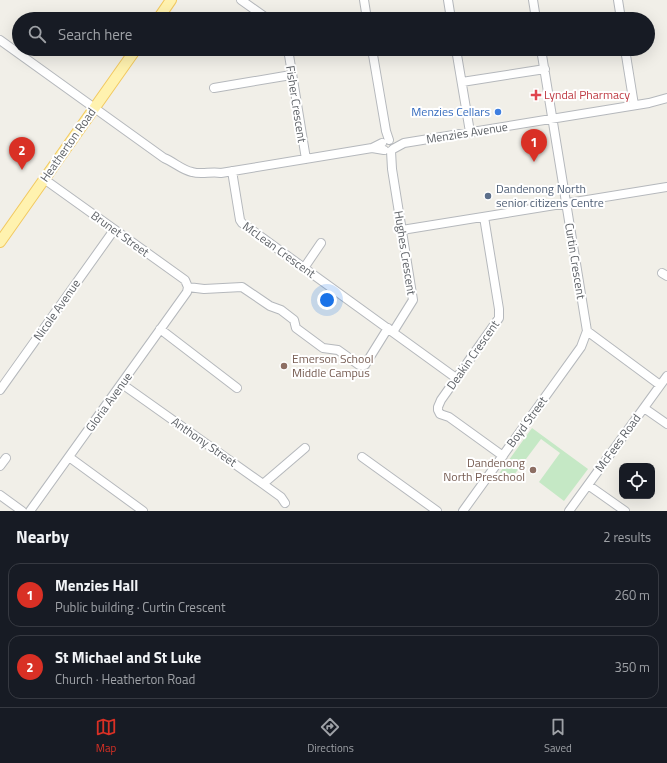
<!DOCTYPE html>
<meta charset="utf-8">
<style>
body{margin:0;font-family:"Titillium Web",sans-serif;background:#242831;color:#f1f3f6}
.controls{position:absolute;right:12px;bottom:12px;display:grid;overflow:hidden;border-radius:8px;box-shadow:0 4px 16px #0002}
.controls button{width:36px;height:36px;display:grid;place-items:center;padding:0;border:0;border-bottom:1px solid #363941;background:#171b24;color:#f1f3f6;font:20px sans-serif}
.you{position:absolute;left:327px;top:300px;width:14px;height:14px;margin:-10px;border:3px solid #fff;border-radius:50%;background:#1a73e8;box-shadow:0 0 0 6px #1a73e833}
.badge{display:grid;place-items:center;width:26px;height:26px;border-radius:50%;background:#d93025;color:#fff;font-size:13px;font-weight:700}
.pin{position:absolute;translate:-50% -33px;filter:drop-shadow(0 1px 2px #0008)}
.pin::after{content:'';position:absolute;top:21px;width:14px;height:12px;background:inherit;clip-path:polygon(0 0,100% 0,50% 100%)}
.list{margin:0;padding:0;list-style:none}
h2{display:flex;justify-content:space-between;align-items:center;height:52px;margin:0;padding:0 16px;font-size:17px}
h2 small{font-size:13px;font-weight:400;color:#9ea1a6}
.list li{display:grid;grid-template-columns:26px 1fr auto;gap:12px;align-items:center;box-sizing:border-box;height:64px;margin:0 8px 8px;padding:0 8px;border:1px solid #363941;border-radius:12px}
.list b{display:block;font-size:15px;white-space:nowrap}
.list p{margin:0;font-size:13px;white-space:nowrap;color:#9ea1a6}
.list em{font-size:13px;font-style:normal;color:#9ea1a6}
.icon{flex:none;width:22px;height:22px;fill:none;stroke:currentColor;stroke-width:2;stroke-linecap:round;stroke-linejoin:round}
.map{position:relative;flex:none;width:667px;height:511px;overflow:hidden}
.search{position:absolute;background:#171b24;box-shadow:0 4px 16px #0002;left:12px;right:12px;top:12px;height:44px;display:flex;align-items:center;gap:10px;box-sizing:border-box;padding:0 14px;border-radius:22px;color:#9ea1a6;font-size:15px}
.sheet{height:196px;background:#171b24}
nav{display:flex;justify-content:space-around;align-items:center;box-sizing:border-box;height:56px;border-top:1px solid #363941;background:#171b24;font-size:11px;color:#9ea1a6}
nav a{display:grid;justify-items:center;gap:2px}
nav .on{color:#d93025}
.map>svg:first-child{display:block}
.green{fill:#c5e8c5}
.lines{fill:none;stroke-linecap:round;stroke-linejoin:round}
.minor-casing{stroke:#b5b8bc;stroke-width:10}
.major-casing{stroke:#f2c960;stroke-width:12}
.minor{stroke:#fff;stroke-width:8}
.major{stroke:#fff2af;stroke-width:10}
.health-dot{fill:#e0444e;stroke:#fff;stroke-width:1.5}
.shop-dot{fill:#3f7fe0;stroke:#fff;stroke-width:1.5}
.service-dot{fill:#5c6f8a;stroke:#fff;stroke-width:1.5}
.education-dot{fill:#8d6e63;stroke:#fff;stroke-width:1.5}
.labels{text-anchor:middle;stroke-width:4;stroke-linejoin:round;paint-order:stroke}
.health-label{font-size:12px;fill:#be3a42;stroke:#fff;text-anchor:start}
.street-label{font-size:12px;fill:#5f6368;stroke:#fff}
.shop-label{font-size:12px;fill:#366cbe;stroke:#fff;text-anchor:end}
.service-label{font-size:12px;fill:#4e5e75;stroke:#fff;text-anchor:start}
.education-label{font-size:12px;fill:#785e54;stroke:#fff;text-anchor:start}
</style>
<div class="map">
<svg width="667" height="511" viewBox="0 0 667 511">
<rect width="100%" height="100%" fill="#f1efe8"/>
<!-- green -->
<path class="green" d="M532 428 588 469 564 501 539 482 560 453 541 439 508 483 498 475Z"/>
<g class="lines">
<!-- minor casing -->
<g class="minor-casing">
<path id="minor" d="M241 0 268 19
M364 0 367 19
M448 0 451 19
M533 0 536 19
M618 0 621 19
M0 40 164 158C174 162 182 170 192 172 202 175 211 171 221 173L372 148 384 150
M288 49 306 159
M372 49 386 131 389 140
M456 49 470 132
M625 49 634 105
M462 82 545 69
M214 88 291 75
M372 148 382 143
M393 149 404 143 649 103 667 98
M391 151 392 169 413 300 393 332
M232 171 240 220 242 223 456 378
M484 217 499 309V318L441 400 438 407V410L440 414 449 417 503 456
M402 230 667 187
M304 268 321 243
M662 273 667 276
M188 287 204 289 242 287 270 306 281 310 294 320 296 328 323 348 338 350 359 365H365L388 328
M160 329 237 388
M587 331 660 385
M122 384 263 484 281 497 285 503
M0 390 114 230
M644 408 667 424
M69 457 143 511
M362 457 437 511
M0 466 6 458
M263 484 305 448
M588 485 625 511
M0 495 22 511
M30 511 187 292 188 287 185 280 44 179
M463 511 581 347 587 331 541 49
M569 511 667 376"/>
</g>
<!-- major casing -->
<g class="major-casing">
<path id="major" d="M158 19 171 0
M0 242 136 49"/>
</g>
<!-- minor -->
<use href="#minor" class="minor"/>
<!-- major -->
<use href="#major" class="major"/>
</g>
<!-- markers -->
<path class="health-dot" d="M534 89h4v4h4v4h-4v4h-4v-4h-4v-4h4z"/>
<circle class="shop-dot" cx="498" cy="112" r="4"/>
<circle class="service-dot" cx="488" cy="196" r="4"/>
<g class="education-dot">
<circle cx="284" cy="366" r="4"/>
<circle cx="533" cy="470" r="4"/>
</g>
<g class="labels">
<!-- health labels -->
<g class="health-label">
<text x="544" y="99">Lyndal Pharmacy</text>
</g>
<!-- street labels -->
<g class="street-label">
<text transform="translate(296 104) rotate(81)" y="4">Fisher Crescent</text>
<text transform="translate(467 133) rotate(-9)" y="4">Menzies Avenue</text>
<text transform="translate(68 145) rotate(-55)" y="4">Heatherton Road</text>
<text transform="translate(120 234) rotate(36)" y="4">Brunet Street</text>
<text transform="translate(279 250) rotate(36)" y="4">McLean Crescent</text>
<text transform="translate(405 253) rotate(81)" y="4">Hughes Crescent</text>
<text transform="translate(575 261) rotate(81)" y="4">Curtin Crescent</text>
<text transform="translate(57 310) rotate(-55)" y="4">Nicole Avenue</text>
<text transform="translate(473 355) rotate(-55)" y="4">Deakin Crescent</text>
<text transform="translate(109 402) rotate(-54)" y="4">Gloria Avenue</text>
<text transform="translate(527 422) rotate(-54)" y="4">Boyd Street</text>
<text transform="translate(204 442) rotate(35)" y="4">Anthony Street</text>
<text transform="translate(618 443) rotate(-54)" y="4">McFees Road</text>
</g>
<!-- shop labels -->
<g class="shop-label">
<text x="490" y="116">Menzies Cellars</text>
</g>
<!-- service labels -->
<g class="service-label">
<text x="496" y="193">Dandenong North<tspan x="496" dy="14">senior citizens Centre</tspan></text>
</g>
<!-- education labels -->
<g class="education-label">
<text x="292" y="363">Emerson School<tspan x="292" dy="14">Middle Campus</tspan></text>
<text x="525" y="467" text-anchor="end">Dandenong<tspan x="525" dy="14">North Preschool</tspan></text>
</g>
</g>
</svg>
<div class="controls">
<button><svg class="icon" aria-label="locate" viewBox="0 0 24 24"><circle cx="12" cy="12" r="6"/><path d="M12 2v4M12 18v4M2 12h4M18 12h4"/></svg></button>
</div>
<div class="you"></div>
<div class="pin badge" style="left:534px;top:162px">1</div>
<div class="pin badge" style="left:22px;top:170px">2</div>
<div class="search"><svg class="icon" aria-label="search" viewBox="0 0 24 24"><circle cx="10" cy="10" r="6"/><path d="M15 15l6 6"/></svg>Search here</div>
</div>
<section class="sheet">
<h2>Nearby<small>2 results</small></h2>
<ul class="list">
<li><span class="badge">1</span><div><b>Menzies Hall</b><p>Public building · Curtin Crescent</p></div><em>260 m</em></li>
<li><span class="badge">2</span><div><b>St Michael and St Luke</b><p>Church · Heatherton Road</p></div><em>350 m</em></li>
</ul>
</section>
<nav>
<a class="on"><svg class="icon" aria-label="map" viewBox="0 0 24 24"><path d="M3 6l6-2 6 2 6-2v14l-6 2-6-2-6 2zM9 4v14M15 6v14"/></svg>Map</a>
<a><svg class="icon" aria-label="directions" viewBox="0 0 24 24"><path d="M12 3l9 9-9 9-9-9zM9 14v-3h6M13 9l2 2-2 2"/></svg>Directions</a>
<a><svg class="icon" aria-label="saved" viewBox="0 0 24 24"><path d="M7 4h10v16l-5-4-5 4z"/></svg>Saved</a>
</nav>
